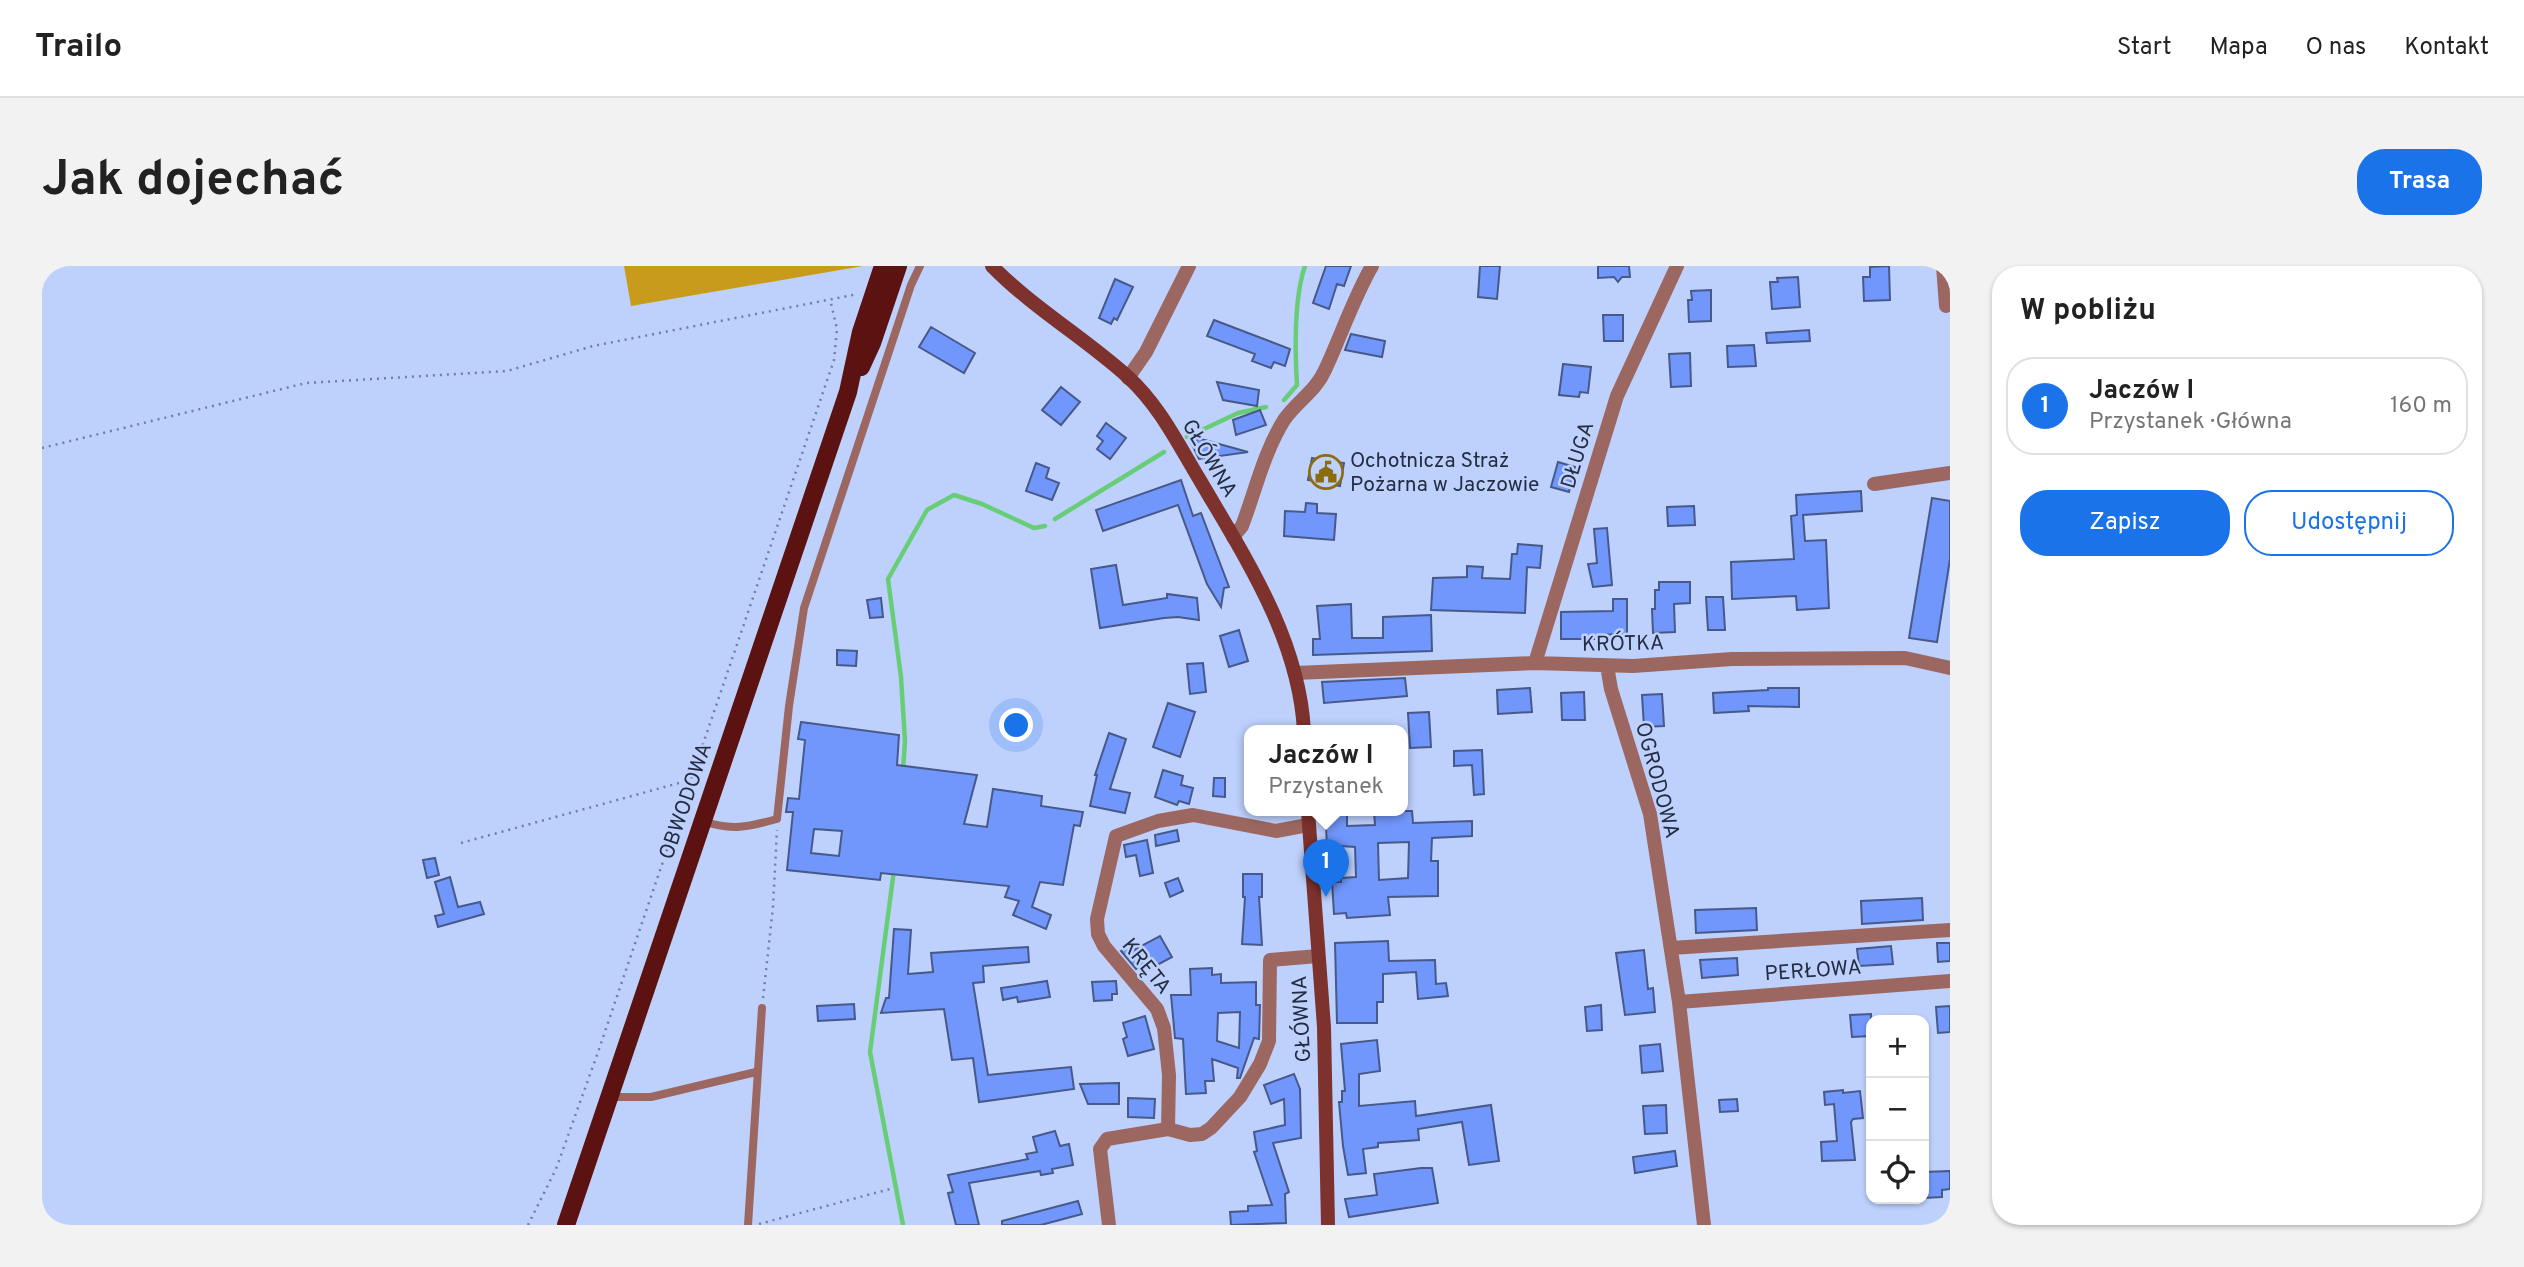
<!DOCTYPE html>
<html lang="pl">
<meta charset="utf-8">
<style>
body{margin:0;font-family:Overpass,sans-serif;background:#f2f2f2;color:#222}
.controls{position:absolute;right:21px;bottom:21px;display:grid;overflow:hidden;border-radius:14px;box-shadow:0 2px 5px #0004}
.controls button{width:63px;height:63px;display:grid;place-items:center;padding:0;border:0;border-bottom:2px solid #e0e0e0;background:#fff;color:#222;font:35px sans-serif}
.you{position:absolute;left:975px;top:460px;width:24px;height:24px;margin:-18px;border:5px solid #fff;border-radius:50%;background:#1a73e8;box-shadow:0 0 0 10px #1a73e833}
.badge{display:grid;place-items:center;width:46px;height:46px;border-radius:50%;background:#1a73e8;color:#fff;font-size:23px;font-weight:700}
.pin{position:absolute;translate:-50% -58px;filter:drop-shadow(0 2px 4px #0008)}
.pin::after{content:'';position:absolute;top:37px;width:24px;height:21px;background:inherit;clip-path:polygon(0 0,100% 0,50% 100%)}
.popup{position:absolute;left:1202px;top:459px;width:164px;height:91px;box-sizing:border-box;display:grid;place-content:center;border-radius:14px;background:#fff;filter:drop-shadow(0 2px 5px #0005);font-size:23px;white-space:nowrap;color:#767676}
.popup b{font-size:26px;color:#222}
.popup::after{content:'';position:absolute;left:50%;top:100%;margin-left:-14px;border:14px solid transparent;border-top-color:#fff}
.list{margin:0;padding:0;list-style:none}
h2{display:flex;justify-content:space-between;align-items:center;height:91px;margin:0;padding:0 28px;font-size:30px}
h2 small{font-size:23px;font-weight:400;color:#767676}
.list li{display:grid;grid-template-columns:46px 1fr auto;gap:21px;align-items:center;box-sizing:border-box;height:98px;margin:0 14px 14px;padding:0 14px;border:2px solid #e0e0e0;border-radius:28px}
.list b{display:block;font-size:26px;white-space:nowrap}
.list p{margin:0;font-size:23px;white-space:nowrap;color:#767676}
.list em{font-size:23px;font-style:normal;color:#767676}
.actions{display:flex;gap:14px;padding:21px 28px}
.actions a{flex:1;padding:16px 0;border:2px solid #1a73e8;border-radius:28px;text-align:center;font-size:24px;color:#1a73e8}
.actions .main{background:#1a73e8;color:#fff}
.icon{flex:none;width:38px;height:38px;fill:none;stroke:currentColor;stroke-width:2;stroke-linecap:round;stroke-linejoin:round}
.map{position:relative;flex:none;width:1908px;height:959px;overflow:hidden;border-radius:28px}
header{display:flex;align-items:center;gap:42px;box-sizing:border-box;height:98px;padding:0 35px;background:#fff;border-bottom:2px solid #e0e0e0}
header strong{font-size:33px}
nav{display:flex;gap:38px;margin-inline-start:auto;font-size:24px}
.intro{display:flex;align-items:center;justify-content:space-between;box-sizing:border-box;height:168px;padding:0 42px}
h1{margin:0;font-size:49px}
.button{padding:18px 32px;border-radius:28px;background:#1a73e8;color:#fff;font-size:24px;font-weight:700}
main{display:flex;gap:42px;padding:0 42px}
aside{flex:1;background:#fff;border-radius:28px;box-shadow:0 2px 5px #0004}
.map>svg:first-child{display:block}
.green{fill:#c89b1d}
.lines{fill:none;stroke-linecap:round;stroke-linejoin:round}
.stream{stroke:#68cd77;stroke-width:4.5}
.building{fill:#7197fc;stroke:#465989;stroke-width:2;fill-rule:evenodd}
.path{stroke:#717e9f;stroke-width:2.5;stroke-dasharray:2 5;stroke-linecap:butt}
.lane{stroke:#9c6761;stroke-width:8}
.street{stroke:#9c6761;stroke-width:14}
.secondary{stroke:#7d322d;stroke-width:14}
.primary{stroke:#5b1210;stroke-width:18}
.labels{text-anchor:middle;stroke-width:5;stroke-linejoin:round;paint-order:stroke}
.street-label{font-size:21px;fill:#242c42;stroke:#bed1fd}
.poi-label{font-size:21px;fill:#242c42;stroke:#bed1fd;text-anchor:start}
</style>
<header>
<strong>Trailo</strong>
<nav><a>Start</a><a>Mapa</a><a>O nas</a><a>Kontakt</a></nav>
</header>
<div class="intro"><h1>Jak dojechać</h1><a class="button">Trasa</a></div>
<main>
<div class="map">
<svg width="1908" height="959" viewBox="0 0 1908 959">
<rect width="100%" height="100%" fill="#bed1fd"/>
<!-- green -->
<path class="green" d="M582 0H821L589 40Z"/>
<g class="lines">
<!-- stream -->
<path class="stream" d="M1242 134 1255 119C1253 85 1252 32 1263 0
M1145 171 1196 147 1224 141
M1013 253 1122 186
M861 505 863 475 859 411 846 313 885 244 912 229 940 238 992 262 1003 260
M852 604 828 786 861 959"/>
</g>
<!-- building -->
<path class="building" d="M1284 0H1309L1302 20 1295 18 1287 43 1271 37Z
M1438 0H1458L1455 33 1436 31Z
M1556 0H1587L1588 11H1580L1576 16 1572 11 1556 12Z
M1847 0 1848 34 1822 35 1821 11H1828V1Z
M1756 11 1758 41 1730 43 1728 16H1736L1735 12Z
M1073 13 1091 21 1075 54 1072 52 1069 58 1057 52Z
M1669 24V55L1647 56 1646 34H1650L1649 25Z
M1561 49H1581V75H1562Z
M1172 54 1248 83 1243 100 1232 96 1229 102 1210 95 1213 88 1165 70Z
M889 61 933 87 922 107 877 81Z
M1767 64 1768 75 1725 77 1724 67Z
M1309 68 1343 75 1340 91 1303 84Z
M1712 79 1714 100 1686 101 1685 80Z
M1648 87 1649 120 1629 121 1627 88Z
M1521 98 1549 101 1546 127 1538 126 1537 131 1517 129Z
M1175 116 1217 124 1215 140 1181 134Z
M1019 121 1038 136 1019 159 1000 144Z
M1218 144 1224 159 1194 169 1191 154Z
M1064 157 1084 172 1068 193 1055 183 1061 175 1055 170Z
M1159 173 1206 186 1157 193 1148 174Z
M1270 192 1302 197 1298 220 1266 214Z
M1516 196 1533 201 1527 226 1509 221Z
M994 197 1007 202 1004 212 1017 217 1010 234 984 225Z
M1139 214 1151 250 1159 247 1187 321 1182 322 1179 341 1165 318 1136 239 1061 265 1054 244Z
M1819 225 1820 245 1761 249 1763 275 1784 274 1787 342 1755 344 1754 330 1690 333 1689 296 1752 293 1749 250 1755 249 1754 229Z
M1890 232 1908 235V293L1895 376 1867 372Z
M1264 237 1275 238V247L1294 248 1292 274 1242 270 1243 245 1263 246Z
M1652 240 1653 259 1626 260 1625 241Z
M1565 262 1570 319 1551 321 1546 298 1555 297 1552 263Z
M1476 278 1500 280 1498 302 1485 301 1483 347 1389 344 1391 312 1425 311V300L1441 301 1440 312 1468 313 1470 288H1475Z
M1074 299 1081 339 1125 332V328L1155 332 1157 354 1136 351 1122 352 1058 362 1049 303Z
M1617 316H1648V337L1632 338 1633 366 1611 367 1610 343H1613V324H1617Z
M1664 331H1681L1683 364H1666Z
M839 332 841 351 828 352 825 334Z
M1571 333H1585V368L1552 369V373H1519V346L1571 345Z
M1309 338 1310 372H1341V351L1389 349 1390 385 1271 389V373H1278L1275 340Z
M1197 364 1206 395 1187 401 1178 370Z
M795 384 815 385 814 400 795 399Z
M1161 397 1164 426 1148 428 1145 398Z
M1363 412 1365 430 1282 437 1280 416Z
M1488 422 1490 446 1456 448 1455 424Z
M1726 422H1757V441L1706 440 1707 445 1672 447 1671 427 1726 424Z
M1542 426 1543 454H1520L1519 427Z
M1620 428 1622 460 1602 461 1600 429Z
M1126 437 1153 446 1138 491 1111 481Z
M1387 446 1389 481 1368 482 1366 447Z
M759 456 857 469 855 499 935 509 922 558 945 561 951 523 1000 530 999 540 1041 546 1038 560 1032 559 1021 619 998 616 990 641 1009 649 1004 663 971 649 977 635 963 631 967 620 839 607 838 614 745 604 751 546H744L746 532 757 533 763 474 756 473ZM772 563 800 565 797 590 769 587Z
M1067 467 1084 473 1068 523 1088 527 1083 547 1048 540 1055 509H1053Z
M1440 484 1442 528 1432 529 1430 499 1412 500V485Z
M1121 504 1141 510 1139 519 1151 522 1147 538 1137 535 1135 539 1113 531Z
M1172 512H1183V531L1171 530Z
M1283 545H1305V560L1333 559 1332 545H1370L1371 557 1430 555V570L1390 572 1389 595H1396V630L1346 631 1348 649 1305 652 1304 647 1292 648 1290 616H1299V612L1314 611 1313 581 1285 579ZM1367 576 1366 612 1337 614 1336 577Z
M1135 564 1137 575 1114 580 1113 569Z
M1105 574 1111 607 1098 610 1094 589 1084 591 1082 579Z
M393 592 397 609 385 612 381 594Z
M1201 608H1220V631H1217L1220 679 1200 678 1203 631H1201Z
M408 611 416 641 438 636 442 648 396 661 393 650 402 648 393 616Z
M1136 612 1141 625 1128 631 1123 617Z
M1880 632 1881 654 1820 658 1819 635Z
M1714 642 1715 664 1654 667 1653 644Z
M852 663 869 664 866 708 891 706 889 687 986 681 987 696 941 700 942 716 931 717 946 809 1029 801 1032 823 937 836 931 792 910 794 902 743 839 747 844 732H847Z
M1118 670 1130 691 1104 705 1101 699 1094 703 1079 685 1089 679 1092 684Z
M1346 675 1347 695 1393 694 1394 718 1404 717 1406 730 1376 733 1374 706 1341 708V736H1335V757H1295L1293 677Z
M1895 677H1908V695L1896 696Z
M1849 680 1851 698 1817 700 1815 683Z
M1602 684 1606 723 1611 722 1613 746 1583 749 1574 687Z
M1695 692 1696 709 1660 712 1658 694Z
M1170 702V709L1179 708V717L1214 716V739H1218L1217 773 1212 772 1198 812H1195L1196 802 1170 793 1172 815H1163L1164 827 1144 828 1141 773 1133 772 1129 729H1149L1148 703ZM1198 746 1197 782 1175 775 1176 747Z
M1005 715 1008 731 976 736 975 731 961 734 959 722Z
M1074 715 1075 728H1070V734L1052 735 1050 716Z
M812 738 813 753 776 755 775 740Z
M1559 739 1560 764 1545 765 1543 741Z
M1908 740V766L1896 767 1894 741Z
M1829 748V770L1810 771 1808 749Z
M1103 750 1112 783 1086 790 1081 773 1085 771 1081 757Z
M1335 774 1338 805 1317 808V840L1373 835 1374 850 1449 839 1457 895 1427 899 1420 856 1376 863 1377 874 1336 877V881L1321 883 1324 907 1306 909 1301 880 1297 836H1300V825H1303L1299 778Z
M1618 778 1621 805 1600 807 1598 780Z
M1252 808 1258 823 1259 872 1231 877 1247 926 1243 928 1244 957 1189 959 1188 946 1206 945V940L1230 939 1212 886 1215 885 1212 866 1243 859 1242 833 1229 838 1222 819Z
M1077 817V838H1046L1038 818Z
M1801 824V827L1818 825 1821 852 1811 853 1809 856 1813 894 1780 895 1779 876 1795 875 1792 838 1783 839 1782 826Z
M1086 832 1113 833 1112 852 1086 851Z
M1695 833 1696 845 1678 846 1677 834Z
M1624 839 1625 867 1603 868 1601 840Z
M1013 865 1018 880 1027 878 1031 899 1010 903 1011 907 999 909 998 905 927 917 937 959H914L906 927 911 926 906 909 986 893 984 888 995 886 991 871Z
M1633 885 1635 900 1593 907 1591 891Z
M1379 902H1390L1396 937 1307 951 1303 933 1335 929 1332 908Z
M1908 905V923L1900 924V931L1882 932V906Z
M1036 935 1040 948 999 959H960V955Z"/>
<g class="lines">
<!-- path -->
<path class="path" d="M0 182 264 117 465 105 551 80 816 28
M419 577 648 514
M721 732 731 641 735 564
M717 958 848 923
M486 959 514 903 555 789 792 94 795 63 788 33"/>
<!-- lane -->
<path class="lane" d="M660 555C690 565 705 561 735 553L747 440 762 342 869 19 878 0
M567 831H609L714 806
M706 959 720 742"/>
<!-- street -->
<path class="street" d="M1901 0 1904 40
M1086 112 1104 86 1147 0
M1832 218 1908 207
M1191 271 1200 260C1213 226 1222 186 1242 154 1254 136 1274 125 1283 104 1299 70 1311 33 1330 0
M1493 397 1575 130 1635 0
M1565 400 1569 423 1608 548 1637 736 1662 959
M1253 407 1493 397 1591 400 1690 393 1863 392 1908 402
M1629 682 1908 664
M1637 736 1908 715
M1126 863 1127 809 1122 762 1115 743 1062 680 1056 668 1055 653 1074 570 1116 555 1151 549 1234 565 1266 559
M1067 959 1058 883 1065 873 1126 863 1148 869 1160 868 1169 862 1198 831 1218 798 1227 775 1228 694 1276 690"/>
<!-- secondary -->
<path class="secondary" d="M950 0C991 42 1043 72 1086 111 1118 140 1137 180 1159 216 1204 293 1257 373 1262 465
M1266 545 1282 761 1286 959"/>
<!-- primary -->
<path class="primary" d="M819 101 830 77 856 0
M524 959 806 126 819 66 841 0"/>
</g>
<!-- icons -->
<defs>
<g id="civic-ring" transform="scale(1.75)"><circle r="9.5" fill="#bed1fd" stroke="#8c6c0e" stroke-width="1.5"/><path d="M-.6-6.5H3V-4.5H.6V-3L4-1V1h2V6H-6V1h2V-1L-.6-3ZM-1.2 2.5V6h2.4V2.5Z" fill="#8c6c0e"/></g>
</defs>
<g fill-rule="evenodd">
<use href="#civic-ring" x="1284" y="206"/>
</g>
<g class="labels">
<!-- street labels -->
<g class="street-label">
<text transform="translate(1535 189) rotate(-73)" y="7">DŁUGA</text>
<text transform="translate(1168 192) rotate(59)" y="7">GŁÓWNA</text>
<text transform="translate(1581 377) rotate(-1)" y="7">KRÓTKA</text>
<text transform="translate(1616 514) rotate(75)" y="7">OGRODOWA</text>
<text transform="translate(643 535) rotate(-71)" y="7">OBWODOWA</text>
<text transform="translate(1105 700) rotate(51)" y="7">KRĘTA</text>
<text transform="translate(1771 704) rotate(-4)" y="7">PERŁOWA</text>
<text transform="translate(1259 753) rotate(-93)" y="7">GŁÓWNA</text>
</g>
<!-- poi labels -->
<g class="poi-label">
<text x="1308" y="201">Ochotnicza Straż<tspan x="1308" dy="24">Pożarna w Jaczowie</tspan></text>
</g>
</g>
</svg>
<div class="controls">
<button>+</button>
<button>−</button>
<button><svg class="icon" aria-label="locate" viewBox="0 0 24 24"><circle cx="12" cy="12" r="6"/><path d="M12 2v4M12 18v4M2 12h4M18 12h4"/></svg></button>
</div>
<div class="you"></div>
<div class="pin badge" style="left:1284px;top:631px">1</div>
<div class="popup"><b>Jaczów I</b>Przystanek</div>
</div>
<aside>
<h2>W pobliżu<small></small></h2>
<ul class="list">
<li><span class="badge">1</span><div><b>Jaczów I</b><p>Przystanek · Główna</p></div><em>160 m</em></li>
</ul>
<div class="actions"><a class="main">Zapisz</a><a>Udostępnij</a></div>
</aside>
</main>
